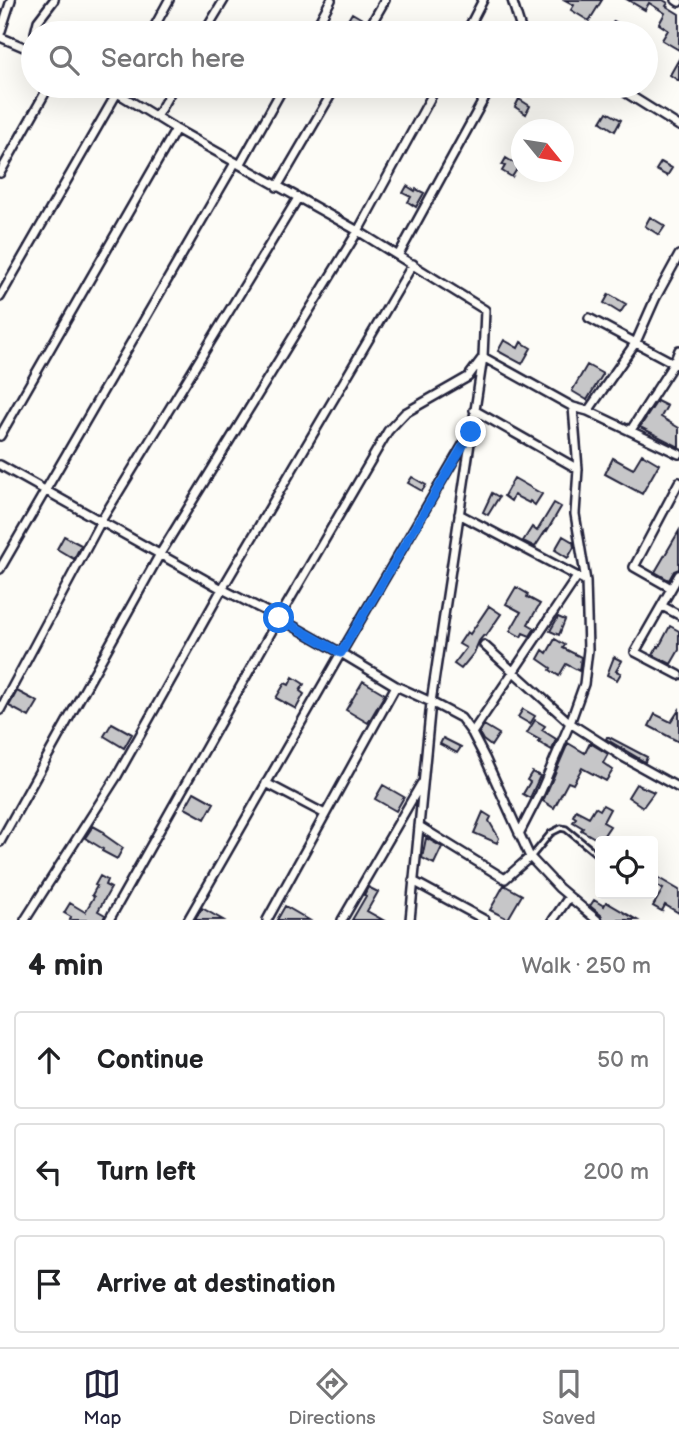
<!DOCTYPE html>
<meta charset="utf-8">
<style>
body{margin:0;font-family:"Balsamiq Sans",sans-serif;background:#f6f6f6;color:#202124}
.controls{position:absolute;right:21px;bottom:21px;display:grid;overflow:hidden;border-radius:7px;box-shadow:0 7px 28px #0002}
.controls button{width:63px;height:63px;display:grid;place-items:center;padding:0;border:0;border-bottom:2px solid #e0e0e0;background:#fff;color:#202124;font:35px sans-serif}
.compass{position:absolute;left:511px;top:119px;width:63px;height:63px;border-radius:50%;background:#fff;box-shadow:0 7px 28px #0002;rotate:120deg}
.stop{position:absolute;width:21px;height:21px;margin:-16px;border:5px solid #1a73e8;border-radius:50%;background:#fff}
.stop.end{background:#1a73e8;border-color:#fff;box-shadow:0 2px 7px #0008}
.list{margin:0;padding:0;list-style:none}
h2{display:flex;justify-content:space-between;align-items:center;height:91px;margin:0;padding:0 28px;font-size:30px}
h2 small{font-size:23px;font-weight:400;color:#757577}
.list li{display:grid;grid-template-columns:46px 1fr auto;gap:21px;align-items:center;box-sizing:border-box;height:98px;margin:0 14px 14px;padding:0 14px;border:2px solid #e0e0e0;border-radius:7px}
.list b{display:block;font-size:26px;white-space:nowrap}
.list em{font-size:23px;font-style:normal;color:#757577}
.icon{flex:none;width:38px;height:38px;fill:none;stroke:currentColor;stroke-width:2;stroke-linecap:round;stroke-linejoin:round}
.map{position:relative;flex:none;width:679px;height:920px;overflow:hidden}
.search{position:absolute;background:#fff;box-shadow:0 7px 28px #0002;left:21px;right:21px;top:21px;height:77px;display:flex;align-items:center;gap:18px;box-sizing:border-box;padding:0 24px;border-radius:38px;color:#757577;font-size:26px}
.sheet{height:427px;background:#fff}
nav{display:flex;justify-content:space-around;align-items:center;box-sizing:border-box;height:98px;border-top:2px solid #e0e0e0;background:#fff;font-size:19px;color:#757577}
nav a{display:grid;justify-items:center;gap:4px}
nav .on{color:#22223b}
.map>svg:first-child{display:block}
.building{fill:#c6c6c8;stroke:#22223b;stroke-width:2}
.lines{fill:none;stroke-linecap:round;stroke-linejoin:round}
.lane-casing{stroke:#22223b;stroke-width:9}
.street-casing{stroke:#22223b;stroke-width:12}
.lane{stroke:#fdfcf7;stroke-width:3.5}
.street{stroke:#fdfcf7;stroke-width:7}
.route{stroke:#1a73e8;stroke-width:9}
</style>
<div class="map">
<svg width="679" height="920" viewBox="0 0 679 920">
<rect width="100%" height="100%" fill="#fdfcf7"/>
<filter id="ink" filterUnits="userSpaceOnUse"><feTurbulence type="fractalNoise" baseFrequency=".0143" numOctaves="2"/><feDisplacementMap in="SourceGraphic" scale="14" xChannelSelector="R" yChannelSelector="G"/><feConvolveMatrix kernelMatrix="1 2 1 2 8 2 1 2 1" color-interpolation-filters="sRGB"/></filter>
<g filter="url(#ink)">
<!-- building -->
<path class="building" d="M565 0H602L589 21 571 10 574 5Z
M628 0H663L668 3 666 6 679 14V50L662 40 668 30 659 24 665 13 649 3 645 10Z
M352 13 364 20 358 30 346 23Z
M614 21 635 33H607Z
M679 59V81L670 75Z
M519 99 530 106 526 114 515 107Z
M607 112 621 120 615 131 601 122Z
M506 158 519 166 512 177 502 171 505 166 502 165Z
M661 162 672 168 667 176 656 170Z
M407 186 415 191 416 189 424 193 416 207 408 202 411 197 403 193Z
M650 217 665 226 659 235 645 226Z
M609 294 626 304 620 313 604 303Z
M504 340 518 348 521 342 531 348 522 364 498 351Z
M587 365 603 374 587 400 572 391Z
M657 401 667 406 661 417 679 428V447L640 427Z
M642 454 659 464 642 494 605 474 613 458 633 469Z
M412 477 426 485 422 491 408 483Z
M514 478 542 494 535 505 530 501 529 503 514 495 511 501 504 496Z
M492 493 499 497 488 515 483 512Z
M554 503 561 507 547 531 546 530 535 547 523 541 532 527 537 531Z
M679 531V569L674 571 669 580 655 572Z
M64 536 81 545 74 559 57 549Z
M563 536 573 542 574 547 568 558 555 550Z
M516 587 528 594 527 597 540 604 528 624 535 628 530 636 523 633 521 637 510 631 521 612 506 604Z
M489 606 501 614 486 636 484 635 479 641 474 653 461 669 454 664 466 648 459 644 467 632 470 634Z
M558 617 565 620 559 635 550 631Z
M670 626 679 631V650L671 664 653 655 658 646 659 647Z
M555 639 565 645 563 648 581 657 579 671 566 664 559 676 550 670 551 668 538 659 543 650 547 653Z
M614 657 622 661 616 671 621 673 617 680 607 675Z
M293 677 304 684 300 691 304 694 296 709 276 698 285 683 289 685Z
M363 681 385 694 368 723 346 710Z
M17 691 38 702 29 717 9 706Z
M523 709 535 716 530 724 518 717Z
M679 710V742L649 726 655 714 671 722Z
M535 720 545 726 542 730 556 739 552 750 538 742 540 740 527 733Z
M112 723 132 734 124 748 104 736Z
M484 725 499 734 491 746 483 740 479 733Z
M607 737H609L647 757 645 762 606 739Z
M443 738 461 747 457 753 440 744Z
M568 743 585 753 590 743 608 754 603 763 613 770 606 781 582 768 573 784 568 782 554 808 543 801Z
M532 772 540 776 530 798 523 794 530 782 527 780Z
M636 784 654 792 643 807 628 797Z
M383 785 404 797 396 811 375 799Z
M194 792 214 803 205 819 185 808Z
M603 805 610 809 603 822 610 826 600 841 581 830 583 828 573 822 576 818 573 816 576 810 589 817 595 807 600 810Z
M483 812 491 817 489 821 499 838 497 843 474 833Z
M93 826 104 832 103 834 123 848 117 859 102 851 103 849 85 838Z
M426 838 442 847 434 864 422 858Z
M100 876 107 880 105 885 111 888 98 911 105 915 103 920H70L71 917 64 913 70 903 85 912 94 897 92 895 97 886 95 885Z
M655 876 679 890V913L665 905 662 911 653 906 663 889 653 884Z
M504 885 522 895 508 919 490 910Z
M368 887 378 892 367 911 383 920H352L366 896 364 895Z
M594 900 604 906 606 902 637 920H603L601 915 590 906Z
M285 906 309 920H277Z
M202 908 223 920H195Z"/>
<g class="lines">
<!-- lane casing -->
<g class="lane-casing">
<path id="lane" d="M532 856 551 833 561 828 566 829 599 856"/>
</g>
<!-- street casing -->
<g class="street-casing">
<path id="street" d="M512 0 521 29 519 33
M676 0 679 2
M35 33 38 21 54 0
M151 33 169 0
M204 33 224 0
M313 33 331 0
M366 33 385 0
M466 33 483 0
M0 34 11 0
M0 37 33 51
M106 86 176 129 358 231 485 310 483 357 431 702 410 920
M615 86 679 126
M156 117 174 86
M240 165 284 86
M0 173 49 86
M277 187 336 86
M398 256 491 86
M0 297 121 86
M589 318 679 366
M573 407 578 469 575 514 586 581
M474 410 578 469
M588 411 636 342 655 299 679 255
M631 430 674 363 679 350
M0 436 176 129
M0 465 222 589 279 618 341 653 396 686 431 702 461 718 472 733 485 758 530 857 559 888 597 920
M459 514 586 581 588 650 584 684 570 723 540 793 519 834
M0 569 235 163
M679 575 635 652 679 675
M671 588 634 567 679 482
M662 606 679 615
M484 645 570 723 623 757 679 788
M0 710 101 521 298 198
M472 733 577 577
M266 783 325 814
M419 826 505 879 530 857
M0 842 160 554 358 231 437 86
M413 881 485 920
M25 920 117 776 222 589 413 264
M109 920 279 618 388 431 405 413 468 377 483 357 573 407 588 411 679 454
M188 920 341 653 468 436
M267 920 396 686
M342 920 421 784
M553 920 569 897"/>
</g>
<!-- lane -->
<use href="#lane" class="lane"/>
<!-- street -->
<use href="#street" class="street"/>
</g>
</g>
<g class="lines" filter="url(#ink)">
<!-- route -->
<path class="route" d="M279 618 341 653 471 432"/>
</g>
</svg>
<div class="controls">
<button><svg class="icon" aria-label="locate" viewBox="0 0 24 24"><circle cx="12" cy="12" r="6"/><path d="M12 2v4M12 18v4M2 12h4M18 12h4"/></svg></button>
</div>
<svg class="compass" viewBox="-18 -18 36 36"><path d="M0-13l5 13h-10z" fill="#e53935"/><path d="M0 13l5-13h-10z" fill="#757577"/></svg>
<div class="stop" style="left:279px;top:618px"></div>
<div class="stop end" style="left:471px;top:432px"></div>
<div class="search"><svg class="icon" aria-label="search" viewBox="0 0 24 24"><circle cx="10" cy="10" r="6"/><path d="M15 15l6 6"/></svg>Search here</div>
</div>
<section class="sheet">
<h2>4 min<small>Walk · 250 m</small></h2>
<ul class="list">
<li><svg class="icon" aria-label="ahead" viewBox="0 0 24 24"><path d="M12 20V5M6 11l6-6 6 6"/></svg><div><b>Continue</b></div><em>50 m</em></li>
<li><svg class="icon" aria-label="left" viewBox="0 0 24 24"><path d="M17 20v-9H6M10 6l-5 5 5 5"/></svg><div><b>Turn left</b></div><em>200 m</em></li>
<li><svg class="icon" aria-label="arrive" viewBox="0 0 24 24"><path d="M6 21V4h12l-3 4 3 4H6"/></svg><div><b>Arrive at destination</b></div></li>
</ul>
</section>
<nav>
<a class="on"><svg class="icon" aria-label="map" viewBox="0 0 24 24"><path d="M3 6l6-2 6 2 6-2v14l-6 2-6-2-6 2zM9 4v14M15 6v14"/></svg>Map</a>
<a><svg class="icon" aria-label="directions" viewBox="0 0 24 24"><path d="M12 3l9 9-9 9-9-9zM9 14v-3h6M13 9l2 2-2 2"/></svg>Directions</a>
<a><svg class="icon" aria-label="saved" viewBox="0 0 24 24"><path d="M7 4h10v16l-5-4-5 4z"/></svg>Saved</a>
</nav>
